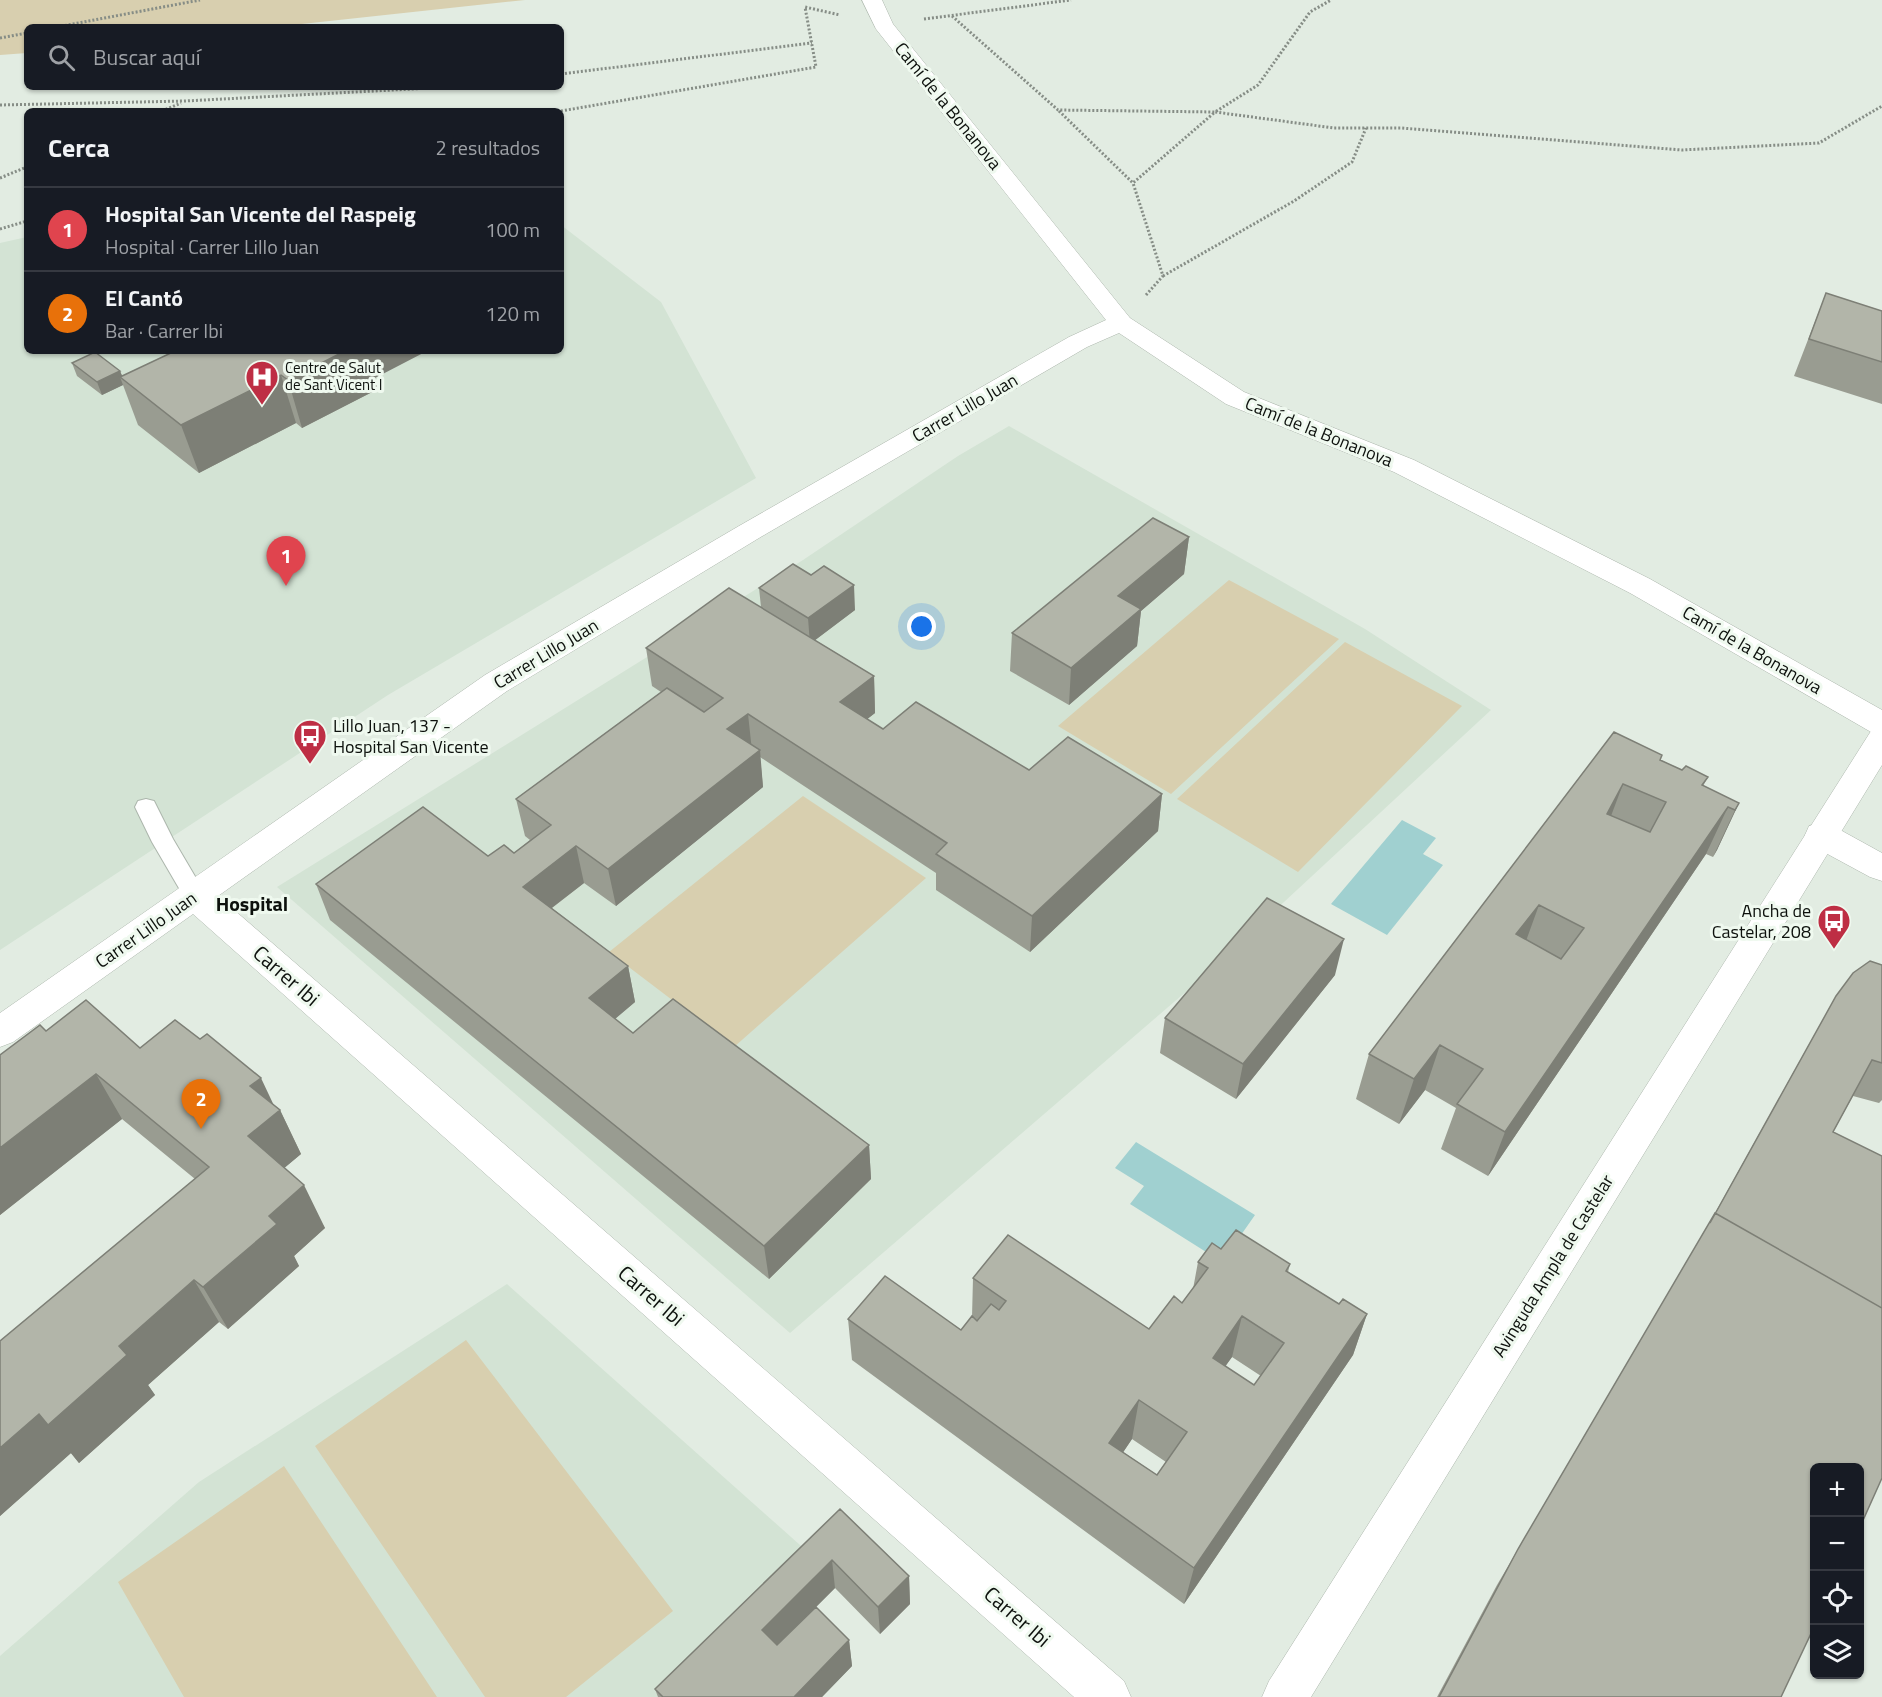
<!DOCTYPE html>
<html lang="es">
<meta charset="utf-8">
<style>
body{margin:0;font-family:"Titillium Web",sans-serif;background:#20242c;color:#f1f3f6}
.controls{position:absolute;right:18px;bottom:18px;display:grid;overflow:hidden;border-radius:9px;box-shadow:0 2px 4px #0004}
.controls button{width:54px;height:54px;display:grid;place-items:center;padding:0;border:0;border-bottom:2px solid #363941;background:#171b24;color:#f1f3f6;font:30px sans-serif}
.you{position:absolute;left:922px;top:627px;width:21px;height:21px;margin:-15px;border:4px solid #fff;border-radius:50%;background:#1a73e8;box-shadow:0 0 0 9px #1a73e833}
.badge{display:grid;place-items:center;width:39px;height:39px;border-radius:50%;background:#be2e44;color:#fff;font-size:20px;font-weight:700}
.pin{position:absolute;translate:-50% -50px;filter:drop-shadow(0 2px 3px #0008)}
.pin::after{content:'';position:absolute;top:32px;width:21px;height:18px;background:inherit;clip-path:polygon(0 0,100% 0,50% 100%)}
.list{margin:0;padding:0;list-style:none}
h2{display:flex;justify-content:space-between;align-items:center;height:78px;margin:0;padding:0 24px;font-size:26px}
h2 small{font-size:20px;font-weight:400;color:#9ea1a6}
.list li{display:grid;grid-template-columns:39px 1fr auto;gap:18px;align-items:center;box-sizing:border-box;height:84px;padding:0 24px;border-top:2px solid #363941}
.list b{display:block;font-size:22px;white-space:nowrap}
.list p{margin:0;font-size:20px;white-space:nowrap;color:#9ea1a6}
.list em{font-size:20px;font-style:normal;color:#9ea1a6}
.icon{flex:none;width:33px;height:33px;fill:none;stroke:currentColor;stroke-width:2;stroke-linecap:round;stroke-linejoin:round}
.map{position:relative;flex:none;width:1882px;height:1697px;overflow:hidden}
.search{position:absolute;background:#171b24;box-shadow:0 2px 4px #0004;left:24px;top:24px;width:540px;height:66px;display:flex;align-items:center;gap:15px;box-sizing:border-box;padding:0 21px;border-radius:9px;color:#9ea1a6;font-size:22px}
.panel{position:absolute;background:#171b24;box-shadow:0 2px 4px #0004;left:24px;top:108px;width:540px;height:246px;border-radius:9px}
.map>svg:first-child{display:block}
.built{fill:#d3e3d4}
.green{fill:#d8cfaf}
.water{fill:#a0d0d0}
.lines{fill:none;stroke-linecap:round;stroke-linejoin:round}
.service-casing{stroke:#acb6ac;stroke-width:2}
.minor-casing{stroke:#acb6ac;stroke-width:1}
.secondary-casing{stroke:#acb6ac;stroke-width:1}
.path{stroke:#868d86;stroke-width:3;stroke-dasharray:2 2;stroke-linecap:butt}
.service{fill:#fff;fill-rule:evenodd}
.minor{fill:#fff;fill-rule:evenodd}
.secondary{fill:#fff;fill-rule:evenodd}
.wall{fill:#999c91;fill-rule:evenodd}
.shaded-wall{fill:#7d7f76}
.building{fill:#b2b5a9;stroke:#7d7f76;stroke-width:1.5;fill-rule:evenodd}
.labels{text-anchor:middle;stroke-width:6;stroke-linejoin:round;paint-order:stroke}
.far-poi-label{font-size:15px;fill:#0d110d;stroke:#eff9ef;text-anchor:start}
.street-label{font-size:18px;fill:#0d110d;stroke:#eff9ef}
.poi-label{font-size:18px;fill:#0d110d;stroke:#eff9ef;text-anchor:start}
.neighbourhood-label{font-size:20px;font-weight:bold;fill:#0d110d;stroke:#eff9ef}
.near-street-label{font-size:21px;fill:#0d110d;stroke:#eff9ef}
</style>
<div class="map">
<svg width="1882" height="1697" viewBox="0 0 1882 1697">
<rect width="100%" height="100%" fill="#e2ece2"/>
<!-- built -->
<path class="built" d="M561 225 661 302 756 478 388 695 0 950V243L27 237V351H561Z
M1009 426 1365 629 1491 710 1203 977 790 1333 277 887 803 560 958 456Z
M507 1284 809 1553 665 1697H0V1656L199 1482Z"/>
<!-- green -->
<path class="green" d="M0 0H525L274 27H27V53L0 55Z
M1229 580 1339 639 1171 794 1058 726Z
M1345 642 1462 706 1298 872 1177 799Z
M803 796 926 878 734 1047 609 952Z
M466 1340 673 1611 566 1697H485L315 1446Z
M284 1466 437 1697H184L118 1582Z"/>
<!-- water -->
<path class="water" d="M1402 820 1436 838 1423 854 1443 865 1387 935 1331 904Z
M1136 1142 1255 1215 1222 1262 1130 1204 1144 1186 1115 1168Z"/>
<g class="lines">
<!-- service casing -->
<g class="service-casing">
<path id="service" d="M146 799 154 801 173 839 203 890 206 896 203 902 195 905 187 902 152 842 135 807 138 801Z"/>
</g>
<!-- minor casing -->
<g class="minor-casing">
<path id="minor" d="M862 0H882L893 24 1130 318 1244 392 1414 460 1650 579 1882 710V735L1871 732 1630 593 1394 472 1226 404 1119 333 1087 347 759 538 507 691 218 896 1124 1681 1131 1697H1074L193 914 13 1042 0 1047V1013L485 675 739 526 1069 337 1106 320 876 29Z
M1821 823 1833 826 1882 853V881L1870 877 1809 844 1805 835 1809 826Z"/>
</g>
<!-- secondary casing -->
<g class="secondary-casing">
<path id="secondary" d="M1882 728V765L1311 1697H1262L1269 1681 1871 731Z"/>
</g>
<!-- path -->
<path class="path" d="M952 16 1058 110 1215 112 1258 85 1310 12 1331 0
M924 19 1071 0
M57 27 200 0
M0 38 27 33
M561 74 812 43
M0 105 185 101 450 87
M162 111 181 103
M561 111 816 67 805 7 840 15
M1059 111 1133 183
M0 178 27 167
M0 229 27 221
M1163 276 1294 201 1352 162 1366 128
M1146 295 1163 276 1133 183 1215 112 1334 128H1401L1682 150 1819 143 1882 106"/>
<!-- service -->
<use href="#service" class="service"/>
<!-- minor -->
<use href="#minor" class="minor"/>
<!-- secondary -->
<use href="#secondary" class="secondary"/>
</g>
<!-- wall -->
<path class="wall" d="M1826 293 1882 311V404L1794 376Z
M175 351 375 378 378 389 302 428 296 423 199 473 138 425 123 385 102 395 77 376 72 363 120 371 122 376Z
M1189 537 1184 574 1141 611 1137 646 1069 705 1010 671 1012 633Z
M759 588 855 610 815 640 874 676 875 713 867 719 883 729 1029 770 1162 794 1158 831 1030 952 936 890V873L760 757 763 787 616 906 584 883 552 908 628 966 635 1002 615 1019 633 1033 869 1145 871 1179 769 1279 330 920 316 884 514 853 530 840 525 836 516 799 661 692 652 686 646 648 761 607Z
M1614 732 1661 760 1682 770 1708 777 1703 786 1739 803 1717 850 1713 857 1706 854 1488 1176 1441 1149 1456 1108 1425 1090 1399 1124 1356 1099 1369 1054Z
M1882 965V1100L1879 1103 1853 1096 1833 1132 1781 1697H1437L1497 1585 1691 1256 1836 996Z
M1335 975 1236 1099 1160 1053 1165 1018Z
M46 1031 140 1048 273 1104 280 1110 301 1154 284 1168 325 1228 294 1256 299 1266 228 1329 219 1322 148 1385 155 1395 79 1463 71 1453 0 1516V1341L195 1179 122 1119 0 1215V1055Z
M1221 1249 1290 1264 1288 1272 1339 1304 1367 1314 1353 1355 1184 1604 852 1360 848 1319 961 1330 972 1317 973 1278 1149 1329 1182 1303 1193 1289 1198 1262ZM1232 1357 1261 1376 1254 1385 1225 1366ZM1132 1439 1166 1462 1157 1475 1123 1452Z
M840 1509 909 1576 910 1604 880 1634 835 1588 816 1607 849 1640 852 1666 822 1697H658L655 1689Z"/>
<!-- shaded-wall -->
<path class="shaded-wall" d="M345 351H427L375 378 378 389 302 428 288 380Z
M120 371 124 380 120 377 123 385 102 395 97 382Z
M281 375 296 423 199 473 181 425Z
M1189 537 1184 574 1141 611 1137 646 1069 705 1071 668 1118 596Z
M854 585 855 610 810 644 808 618Z
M874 676 875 713 842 739 840 702Z
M748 714 752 751 727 729Z
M760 750 763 787 616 906 608 869Z
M1623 784 1605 832 1607 814Z
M1162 794 1158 831 1030 952 1032 916Z
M1739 803 1717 850 1713 857 1735 810Z
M1728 807 1706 854 1488 1176 1505 1132Z
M576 846 584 883 532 923 523 887Z
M1539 905 1522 952 1516 934Z
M1344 939 1335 975 1236 1099 1243 1064Z
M628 966 635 1002 597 1034 589 998Z
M1440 1045 1425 1090 1399 1124 1414 1079Z
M96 1074 122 1119 0 1215V1148Z
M261 1078 277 1112 280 1110 301 1154 270 1180 248 1136 250 1086Z
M869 1145 871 1179 769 1279 764 1246Z
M304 1185 325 1228 294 1256 299 1266 228 1329 203 1287 269 1216Z
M194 1280 219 1322 148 1385 155 1395 79 1463 48 1425 119 1346Z
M1367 1314 1353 1355 1184 1604 1194 1568Z
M1242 1316 1232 1357 1203 1398 1213 1358Z
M1139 1400 1132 1439 1104 1481 1109 1443Z
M39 1414 71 1453 0 1516V1448Z
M832 1560 835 1588 767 1656 762 1630Z
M909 1576 910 1604 880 1634 878 1607Z
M849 1640 852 1666 822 1697H794Z"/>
<!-- building -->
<path class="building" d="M1826 293 1882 311V362L1809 339Z
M175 351H345L288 380 281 375 181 425 120 377Z
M95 352 120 371 97 382 72 363Z
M1153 518 1189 537 1118 596 1141 609 1071 668 1012 633Z
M793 564 811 575 824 566 854 585 808 618 759 588Z
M729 588 874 676 840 702 883 729 916 702 1029 770 1068 737 1162 794 1032 916 936 854 947 843 748 714 727 729 760 750 608 869 576 846 523 887 628 966 589 998 633 1033 673 999 869 1145 764 1246 316 884 423 807 488 856 504 845 514 853 551 825 516 799 667 688 704 712 723 698 646 648Z
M1614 732 1662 755 1660 760 1682 770 1686 766 1708 777 1702 785 1739 803 1735 810 1728 807 1505 1132 1457 1104 1483 1069 1440 1045 1414 1079 1369 1054ZM1623 784 1666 802 1650 832 1607 814ZM1539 905 1584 928 1561 959 1516 934Z
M1267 898 1344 939 1243 1064 1165 1018Z
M1870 961 1882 965V1063L1872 1060 1833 1132 1882 1156V1308L1715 1213 1710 1223 1836 996 1853 973Z
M86 1000 140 1048 175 1020 200 1039 207 1034 261 1078 250 1086 280 1110 248 1136 304 1185 269 1216 277 1224 203 1287 194 1280 119 1346 127 1355 48 1425 39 1414 0 1448V1341L209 1167 96 1074 0 1148V1055L40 1025 46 1031Z
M1715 1213 1882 1308V1478L1860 1527V1467H1815V1625L1781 1697H1439L1518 1549Z
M1236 1230 1290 1264 1286 1271 1339 1304 1343 1299 1367 1314 1194 1568 848 1319 885 1276 961 1330 972 1316 977 1321 991 1304 999 1310 1006 1301 973 1278 1008 1235 1149 1329 1174 1296 1182 1303 1208 1268 1198 1262 1212 1243 1221 1249ZM1242 1316 1284 1343 1254 1385 1213 1358ZM1139 1400 1187 1432 1157 1475 1109 1443Z
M840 1509 909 1576 878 1607 832 1560 762 1630 777 1645 816 1607 849 1640 794 1697H663L655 1689Z"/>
<!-- icons -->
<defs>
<g id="hospital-pin" transform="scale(1.725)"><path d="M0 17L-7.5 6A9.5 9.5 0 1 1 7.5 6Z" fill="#be2e44" stroke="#eff9ef"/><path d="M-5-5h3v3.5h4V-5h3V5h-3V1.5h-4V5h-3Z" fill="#fff"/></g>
<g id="bus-pin" transform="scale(1.725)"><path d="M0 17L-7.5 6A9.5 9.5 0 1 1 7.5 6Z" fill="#be2e44" stroke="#eff9ef"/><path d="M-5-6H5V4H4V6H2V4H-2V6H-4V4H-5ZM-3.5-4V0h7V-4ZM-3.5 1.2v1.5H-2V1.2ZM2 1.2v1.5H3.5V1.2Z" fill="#fff"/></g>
</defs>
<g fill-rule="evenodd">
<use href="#hospital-pin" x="262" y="377"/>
<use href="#bus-pin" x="310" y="736"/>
<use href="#bus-pin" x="1834" y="921"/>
</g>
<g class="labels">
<!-- far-poi labels -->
<g class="far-poi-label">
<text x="285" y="373">Centre de Salut<tspan x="285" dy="17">de Sant Vicent I</tspan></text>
</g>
<!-- street labels -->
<g class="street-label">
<text transform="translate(948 106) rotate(51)" y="6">Camí de la Bonanova</text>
<text transform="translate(965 408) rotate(-30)" y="6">Carrer Lillo Juan</text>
<text transform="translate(1319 432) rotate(22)" y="6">Camí de la Bonanova</text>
<text transform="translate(1752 650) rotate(30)" y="6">Camí de la Bonanova</text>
<text transform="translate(546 654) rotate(-31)" y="6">Carrer Lillo Juan</text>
<text transform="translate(146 930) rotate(-35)" y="6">Carrer Lillo Juan</text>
<text transform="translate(1553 1266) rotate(-58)" y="6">Avinguda Ampla de Castelar</text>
</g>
<!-- poi labels -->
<g class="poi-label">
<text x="333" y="732">Lillo Juan, 137 -<tspan x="333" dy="21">Hospital San Vicente</tspan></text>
<text x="1811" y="917" text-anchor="end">Ancha de<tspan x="1811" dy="21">Castelar, 208</tspan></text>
</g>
<!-- neighbourhood labels -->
<g class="neighbourhood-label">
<text x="252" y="911">Hospital</text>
</g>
<!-- near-street labels -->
<g class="near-street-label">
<text transform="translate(286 976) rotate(41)" y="7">Carrer Ibi</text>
<text transform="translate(651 1296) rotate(41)" y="7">Carrer Ibi</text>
<text transform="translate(1017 1617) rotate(41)" y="7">Carrer Ibi</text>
</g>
</g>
</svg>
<div class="controls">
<button>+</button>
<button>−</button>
<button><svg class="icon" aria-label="locate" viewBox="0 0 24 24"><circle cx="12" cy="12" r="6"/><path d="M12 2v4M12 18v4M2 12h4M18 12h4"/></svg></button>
<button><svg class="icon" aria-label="layers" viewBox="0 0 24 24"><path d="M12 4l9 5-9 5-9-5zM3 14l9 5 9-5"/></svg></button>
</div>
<div class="you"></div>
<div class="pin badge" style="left:286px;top:586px;background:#e0444e">1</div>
<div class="pin badge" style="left:201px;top:1129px;background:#e8710a">2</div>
<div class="search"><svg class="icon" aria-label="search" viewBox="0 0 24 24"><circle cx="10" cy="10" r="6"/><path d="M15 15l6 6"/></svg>Buscar aquí</div>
<section class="panel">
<h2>Cerca<small>2 resultados</small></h2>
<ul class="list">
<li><span class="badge" style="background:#e0444e">1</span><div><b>Hospital San Vicente del Raspeig</b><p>Hospital · Carrer Lillo Juan</p></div><em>100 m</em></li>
<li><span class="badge" style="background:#e8710a">2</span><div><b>El Cantó</b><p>Bar · Carrer Ibi</p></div><em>120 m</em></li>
</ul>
</section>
</div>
